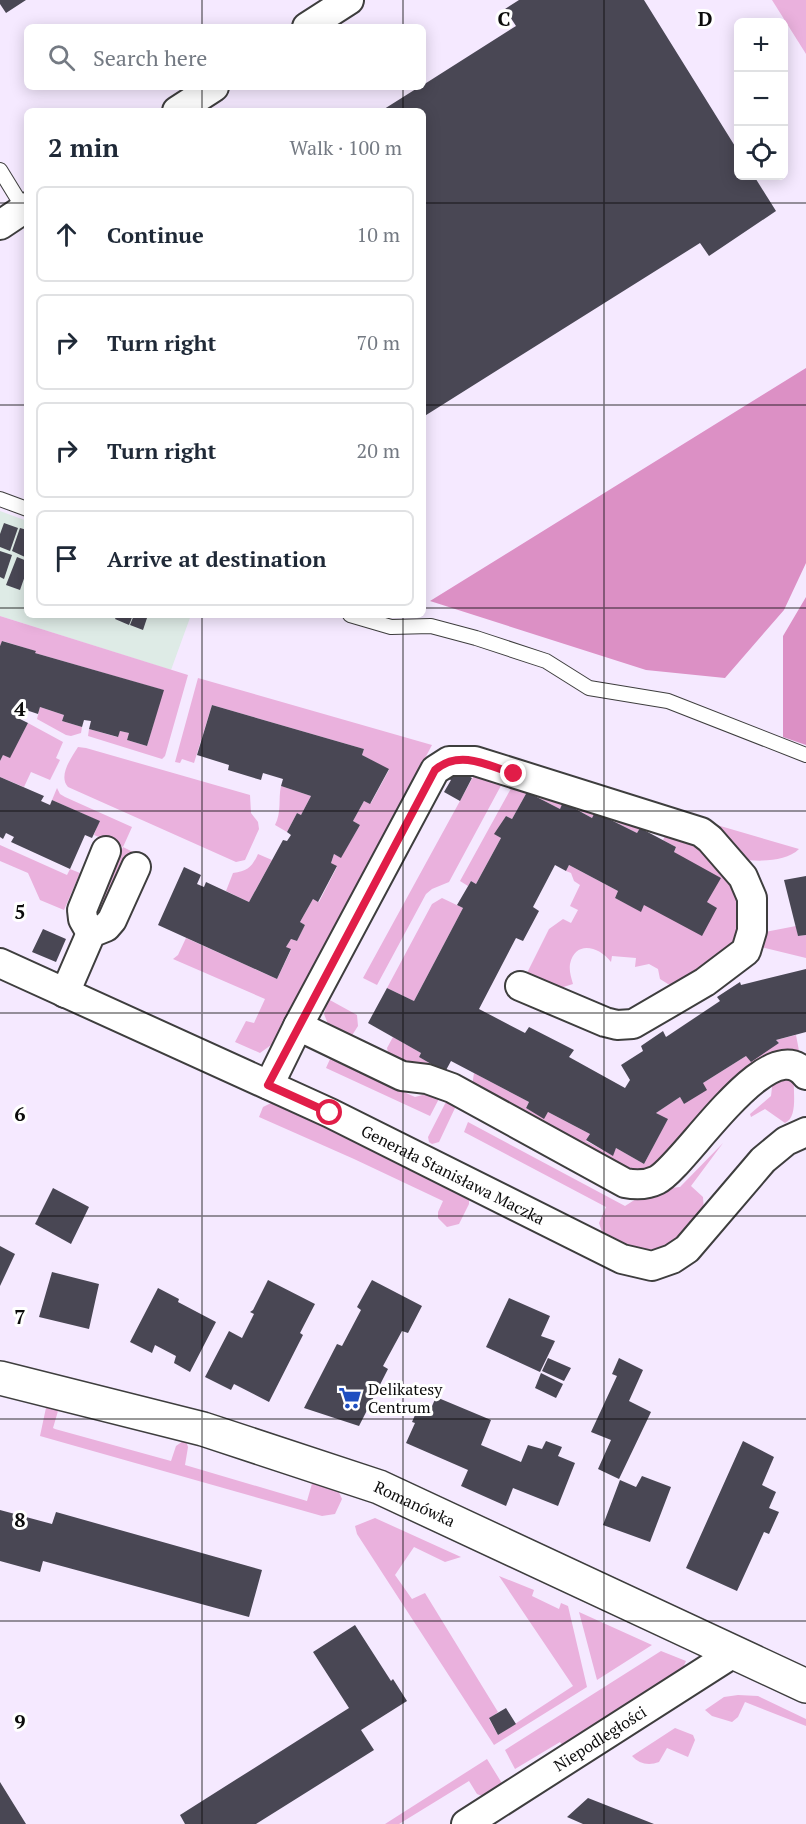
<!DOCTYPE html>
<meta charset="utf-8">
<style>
body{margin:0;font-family:"PT Serif",serif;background:#f6f6f7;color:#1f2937}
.controls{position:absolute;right:18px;top:18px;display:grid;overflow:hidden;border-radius:9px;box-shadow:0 3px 15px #0003}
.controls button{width:54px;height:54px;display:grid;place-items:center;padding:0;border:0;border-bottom:2px solid #e0e1e3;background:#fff;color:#1f2937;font:30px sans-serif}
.stop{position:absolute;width:18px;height:18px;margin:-14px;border:4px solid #e11d48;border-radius:50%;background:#fff}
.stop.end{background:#e11d48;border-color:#fff;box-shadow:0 2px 6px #0008}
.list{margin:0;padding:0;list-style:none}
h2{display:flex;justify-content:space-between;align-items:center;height:78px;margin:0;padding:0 24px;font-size:26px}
h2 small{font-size:20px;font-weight:400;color:#747a83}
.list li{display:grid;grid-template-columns:39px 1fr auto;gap:18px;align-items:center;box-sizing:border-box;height:96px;margin:0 12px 12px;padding:0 12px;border:2px solid #e0e1e3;border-radius:9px}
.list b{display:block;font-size:22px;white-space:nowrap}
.list em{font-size:20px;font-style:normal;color:#747a83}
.icon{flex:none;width:33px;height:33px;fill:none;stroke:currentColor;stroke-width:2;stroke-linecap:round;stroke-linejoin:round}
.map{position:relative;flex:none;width:806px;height:1824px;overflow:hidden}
.search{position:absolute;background:#fff;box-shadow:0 3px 15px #0003;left:24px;top:24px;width:402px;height:66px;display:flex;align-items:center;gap:15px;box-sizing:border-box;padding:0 21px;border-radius:9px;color:#747a83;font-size:22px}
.panel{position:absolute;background:#fff;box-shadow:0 3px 15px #0003;left:24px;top:108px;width:402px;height:510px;border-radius:9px}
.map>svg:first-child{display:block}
.industrial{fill:#deebe6}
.green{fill:#eab1dd}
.forest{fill:#dc90c5}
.building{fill:#494754}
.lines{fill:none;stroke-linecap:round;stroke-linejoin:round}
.service-casing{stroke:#3e3e3e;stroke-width:16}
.minor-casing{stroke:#3e3e3e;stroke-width:32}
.tertiary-casing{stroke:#3e3e3e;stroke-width:36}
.service{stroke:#fff;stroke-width:14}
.minor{stroke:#fff;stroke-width:28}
.tertiary{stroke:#fff;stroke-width:33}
.route{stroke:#e11d48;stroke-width:8}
.grid{fill:none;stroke:#0b0b0b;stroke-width:1.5;stroke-opacity:0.55}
.labels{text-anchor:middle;stroke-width:6;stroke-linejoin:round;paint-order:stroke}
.street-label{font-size:16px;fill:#0b0b0b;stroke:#fff}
.poi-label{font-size:16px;fill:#0b0b0b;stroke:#fff;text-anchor:start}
.grid-label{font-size:20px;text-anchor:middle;font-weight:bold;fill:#0b0b0b;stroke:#fff;stroke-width:6;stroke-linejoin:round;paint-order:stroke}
</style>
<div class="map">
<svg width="806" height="1824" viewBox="0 0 806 1824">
<rect width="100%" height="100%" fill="#f5e9ff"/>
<!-- industrial -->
<path class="industrial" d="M0 511 27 521V615H191L171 670 0 616Z"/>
<!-- green -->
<path class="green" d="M772 0H806V54Z
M0 616 188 675 165 756 162 759 88 736 89 729 117 737 120 731 129 733 127 740 147 746 163 690 35 653V651L3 641 0 646Z
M198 678 432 745 313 969 278 1040 260 1053 235 1042 246 1021 254 1023 265 999 173 959 178 955 186 938 277 979 291 950 286 947 291 939 297 941 305 925 300 922 313 899 319 902 337 867 331 863 334 854 341 857 360 825 353 821 364 801 371 803 389 770 362 755 364 749 212 705 194 763 182 759 180 763 175 762Z
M40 707 64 715 62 721 82 727 81 733 71 736 66 735 37 719Z
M28 723 63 742 56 758 60 760 50 780 31 772 24 787 0 777V761L3 755 10 757Z
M78 747 86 748 250 795 251 813 258 822 259 829 245 860 236 862 68 787C58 776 71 758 78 747Z
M478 768 504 780 449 882 432 889 426 894 377 985 363 978Z
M514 783 651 824 647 832 640 828 637 833 596 812 592 818 564 802 560 809 527 792 512 819 506 816 495 834 501 838 476 884 471 881 468 886 460 881Z
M281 786 311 796 301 815 297 813 287 832 275 825C282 811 278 800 281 786Z
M57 788 60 794 65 797 132 827 123 847 133 852 101 918 93 914 123 847 94 835 99 821 52 800Z
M710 823 799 849C786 862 758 862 740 859Z
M668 830 690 835 734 881 741 905 736 949 676 985 668 984 660 979 658 969 649 964 635 967 636 958 612 956 611 962C599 946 575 940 570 964 569 971 571 977 573 984L557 989 525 977 549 929 563 919 571 923 578 910 570 906 580 885 574 881 571 873 566 871 569 865 618 891 615 898 641 911 644 905 716 908 707 902 674 852 676 847 663 840Z
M0 845 67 875 70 869 80 873 64 910 40 900 28 873 0 861Z
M258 854 272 860 249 902 226 891 233 873C248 871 252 867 258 854Z
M442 898 463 908 414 1001 387 988 432 904Z
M796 926 798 936 806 935V958L761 947 765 932Z
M328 999 357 1015 358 1026 351 1037 330 1029 324 1014Z
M796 1035 800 1056 653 1171 625 1173 472 1086 474 1073 529 1102 526 1108 544 1118 548 1112 590 1134 586 1141 612 1155 616 1148 644 1164 667 1120 656 1113 680 1097 684 1104 703 1083 746 1056 779 1043 776 1040Z
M393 1037 421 1053 419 1057 445 1072 433 1073 389 1057 387 1048Z
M330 1059 415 1097 430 1093H442L430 1116 326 1068Z
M773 1079 794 1080C793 1093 798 1117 785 1123L765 1109 751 1117 750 1114 771 1096Z
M449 1096 455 1108 439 1142 432 1144 429 1142 428 1137Z
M271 1103 387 1156 469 1197V1204L459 1224 447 1227 438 1218V1212L443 1201 354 1159 259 1117 263 1107Z
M468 1122 625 1206 636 1199 662 1189 680 1187 723 1143 691 1186 703 1197 704 1211C695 1221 686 1235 676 1242 650 1259 625 1244 602 1232L599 1223 606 1207 464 1132Z
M47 1403 56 1408 58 1411 53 1428 55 1429 171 1461 176 1446 183 1441H186L188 1447 185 1465 307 1501 313 1480 338 1490 342 1499 335 1514 322 1516 40 1436Z
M375 1518 461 1557 445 1562 414 1547 395 1575 412 1599 425 1593 498 1712 489 1719 498 1735 573 1686 499 1576 534 1590 532 1596 559 1609 561 1603 568 1606 587 1687 494 1745 357 1534 355 1526Z
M579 1612 652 1645 597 1680Z
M661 1651 686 1661 682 1670 563 1746 560 1742 515 1769 505 1750Z
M738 1695 758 1696 806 1719V1726L745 1702 738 1717 732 1722 712 1716 705 1710 724 1697Z
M675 1728 693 1735 695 1740 688 1757 667 1748 659 1762C649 1766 639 1764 632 1756Z
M487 1759 503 1785 482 1796 477 1794 469 1781 399 1824H385Z"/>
<!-- forest -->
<path class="forest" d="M806 368V563L784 610 725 678 646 670 430 601Z
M806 597V745L783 737V636Z"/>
<!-- building -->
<path class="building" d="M0 0H26L6 13 0 4Z
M519 0H644L738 151V176H754L776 211 709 256 700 243 423 417V111H381L419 87H423V85L516 26 505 9Z
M4 523 18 528 10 551 0 547V534Z
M20 528 27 530V551L25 557 12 551Z
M0 551 12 555 4 579 0 577Z
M17 557 27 561V570L20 590 6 585Z
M117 615H133L129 625 115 619Z
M134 615H148L143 630 130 625Z
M2 641 36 651 35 653 164 690 147 746 127 740 129 733 120 731 118 737 89 729 91 721 84 720 82 727 62 721 64 715 40 707 38 714 23 709 18 718 28 723 10 758 3 755 0 761V646Z
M212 705 364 749 362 755 389 769 370 804 364 801 353 821 360 825 341 858 334 854 331 863 337 866 318 902 313 899 300 922 305 925 297 941 291 939 286 947 291 949 277 979 158 925 184 867 201 875 197 884 204 887 206 882 249 902 283 840 287 841 291 835 287 832 297 813 301 815 311 796 281 786 283 779 263 773 261 780 228 770 229 765 197 755Z
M452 766 472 778 460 801 444 792 451 780 445 778Z
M0 777 44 796 41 801 50 805 52 800 100 821 92 838 85 835 70 869 11 842 14 837 6 833 3 839 0 837Z
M527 792 560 809 563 802 592 818 595 812 637 833 640 828 676 847 674 852 721 878 707 902 717 908 702 936 644 905 641 912 615 898 618 891 569 865 566 871 555 865 533 907 539 911 523 941 516 938 479 1009 525 1033 529 1027 574 1050 569 1057 625 1088 630 1080 621 1065 643 1051 641 1046 663 1031 666 1037 720 1001 717 997 740 982 741 985 806 969V1032L776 1040 779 1043 751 1062 746 1056 703 1083 707 1090 684 1104 680 1097 656 1113 668 1119 644 1164 616 1148 613 1156 586 1140 590 1134 548 1112 544 1119 526 1108 529 1102 451 1061 445 1072 419 1057 421 1053 368 1023 387 988 414 1001 463 908 457 905 471 881 476 884 501 838 494 834 506 816 512 819Z
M806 876V935L798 936 784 880Z
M43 929 66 939 56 962 32 952Z
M53 1188 89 1207 71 1244 35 1224Z
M0 1246 15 1254 0 1286Z
M52 1272 99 1284 89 1329 39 1317Z
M268 1280 315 1304 300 1333 303 1335 269 1402 234 1384 231 1390 205 1377 229 1331 242 1338 254 1314 250 1312 253 1310Z
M372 1280 422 1306 408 1333 402 1331 383 1366 388 1369 359 1426 304 1408 337 1344 342 1346 361 1310 357 1307Z
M158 1288 179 1299 178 1302 216 1322 190 1372 174 1363 176 1356 155 1345 152 1353 130 1342Z
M509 1298 550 1316 541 1336 555 1341 540 1372 486 1347Z
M548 1358 571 1368 564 1381 542 1371Z
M619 1358 643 1370 629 1401 651 1412 619 1479 598 1469 611 1440 591 1432 617 1376 612 1374Z
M541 1373 563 1384 556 1398 535 1388Z
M436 1397 491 1420 481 1445 521 1462 528 1445 542 1449 546 1441 562 1447 558 1456 575 1463 558 1506 513 1488 506 1506 461 1486 468 1470 406 1443 415 1423 412 1422 418 1408 429 1413Z
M743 1441 774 1457 762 1485 776 1492 769 1508 779 1512 769 1534 764 1532 737 1591 686 1568Z
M642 1476 671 1487 650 1542 603 1525 620 1480 636 1487Z
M0 1510 52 1524 56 1512 262 1570 249 1617 43 1561 40 1572 0 1561Z
M355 1625 391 1681 393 1679 407 1701 361 1730 374 1750 256 1824H185L180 1815 349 1708 313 1652Z
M506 1708 516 1724 498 1735 489 1718Z
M0 1782 26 1824H0Z
M588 1798 654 1824H583L567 1817Z"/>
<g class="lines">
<!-- service casing -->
<g class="service-casing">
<path id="service" d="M0 170 24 209
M0 499 27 509
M350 615 391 627 431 626 476 638 546 661 589 688 668 701 806 755"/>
</g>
<!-- minor casing -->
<g class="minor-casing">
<g id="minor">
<path d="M307 27 349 0"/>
<path d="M177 111 214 87"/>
<path d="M0 225 27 207"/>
<path d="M91 933 83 919 82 910 106 851"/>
<path id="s1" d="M0 963 330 1113 622 1259 652 1266 672 1259 687 1249 763 1160 786 1141 806 1132"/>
<path d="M65 993 91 933 106 927 112 920 136 867"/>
<path d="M298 1026 435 770 449 761H475L701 832 710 839 743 877 752 898V931L746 951 705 982 633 1024 617 1025 605 1022 520 986"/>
<path d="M269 1085 298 1026 402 1076 427 1079 452 1088 625 1183C635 1185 647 1185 657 1180 685 1166 770 1026 806 1075"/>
<path id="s2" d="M466 1824 735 1652"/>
</g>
</g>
<!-- tertiary casing -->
<g class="tertiary-casing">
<g id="tertiary">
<path id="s3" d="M0 1378 203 1429 379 1487 806 1686"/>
</g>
</g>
<!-- service -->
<use href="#service" class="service"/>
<!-- minor -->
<use href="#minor" class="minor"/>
<!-- tertiary -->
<use href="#tertiary" class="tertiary"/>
</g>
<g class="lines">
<!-- route -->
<path class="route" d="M330 1113 268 1085 435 770C459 749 488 765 514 774"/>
</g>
<!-- grid -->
<path class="grid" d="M202 0V27M403 0V27M604 0V1824M202 87V111M403 87V111M0 203H27M423 203H806M0 405H27M423 405H806M0 608H27M423 608H806M202 615V1824M403 615V1824M0 811H806M0 1013H806M0 1216H806M0 1419H806M0 1621H806"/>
<!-- icons -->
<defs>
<g id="supermarket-bare" transform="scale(1.8)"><path d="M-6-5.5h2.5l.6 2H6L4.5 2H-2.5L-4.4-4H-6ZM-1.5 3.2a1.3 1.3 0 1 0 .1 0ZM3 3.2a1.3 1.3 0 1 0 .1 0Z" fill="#1e4ec0" stroke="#fff" stroke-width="2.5" paint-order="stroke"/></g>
</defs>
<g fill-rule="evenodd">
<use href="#supermarket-bare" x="350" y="1398"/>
</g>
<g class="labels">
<!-- street labels -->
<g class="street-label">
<text dy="6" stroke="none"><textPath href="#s1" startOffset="500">Generała Stanisława Maczka</textPath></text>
<text dy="6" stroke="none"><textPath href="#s3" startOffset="434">Romanówka</textPath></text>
<text dy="6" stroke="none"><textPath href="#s2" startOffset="159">Niepodległości</textPath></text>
</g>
<!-- poi labels -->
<g class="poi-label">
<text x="368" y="1395">Delikatesy<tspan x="368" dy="18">Centrum</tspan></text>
</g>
</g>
<g class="grid-label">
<text x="504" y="26">C</text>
<text x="705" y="26">D</text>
<text x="20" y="716">4</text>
<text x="20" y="919">5</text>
<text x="20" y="1121">6</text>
<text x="20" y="1324">7</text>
<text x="20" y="1527">8</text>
<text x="20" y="1729">9</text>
</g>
</svg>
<div class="controls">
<button>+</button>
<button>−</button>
<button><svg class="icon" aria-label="locate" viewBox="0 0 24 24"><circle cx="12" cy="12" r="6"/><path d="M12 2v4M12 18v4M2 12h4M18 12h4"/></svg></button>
</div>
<div class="stop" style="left:330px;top:1113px"></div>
<div class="stop end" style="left:514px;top:774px"></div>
<div class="search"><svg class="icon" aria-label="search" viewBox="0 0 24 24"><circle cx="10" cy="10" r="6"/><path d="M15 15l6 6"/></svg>Search here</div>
<section class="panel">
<h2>2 min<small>Walk · 100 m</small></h2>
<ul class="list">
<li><svg class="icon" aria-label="ahead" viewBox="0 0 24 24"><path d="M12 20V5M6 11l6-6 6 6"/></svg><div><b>Continue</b></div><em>10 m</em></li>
<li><svg class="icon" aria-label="right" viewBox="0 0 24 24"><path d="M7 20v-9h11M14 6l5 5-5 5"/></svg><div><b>Turn right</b></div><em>70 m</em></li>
<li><svg class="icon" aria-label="right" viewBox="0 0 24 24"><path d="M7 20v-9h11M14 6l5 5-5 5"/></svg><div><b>Turn right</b></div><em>20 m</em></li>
<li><svg class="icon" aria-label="arrive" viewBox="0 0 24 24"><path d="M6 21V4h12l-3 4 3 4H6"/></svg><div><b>Arrive at destination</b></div></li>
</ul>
</section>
</div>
